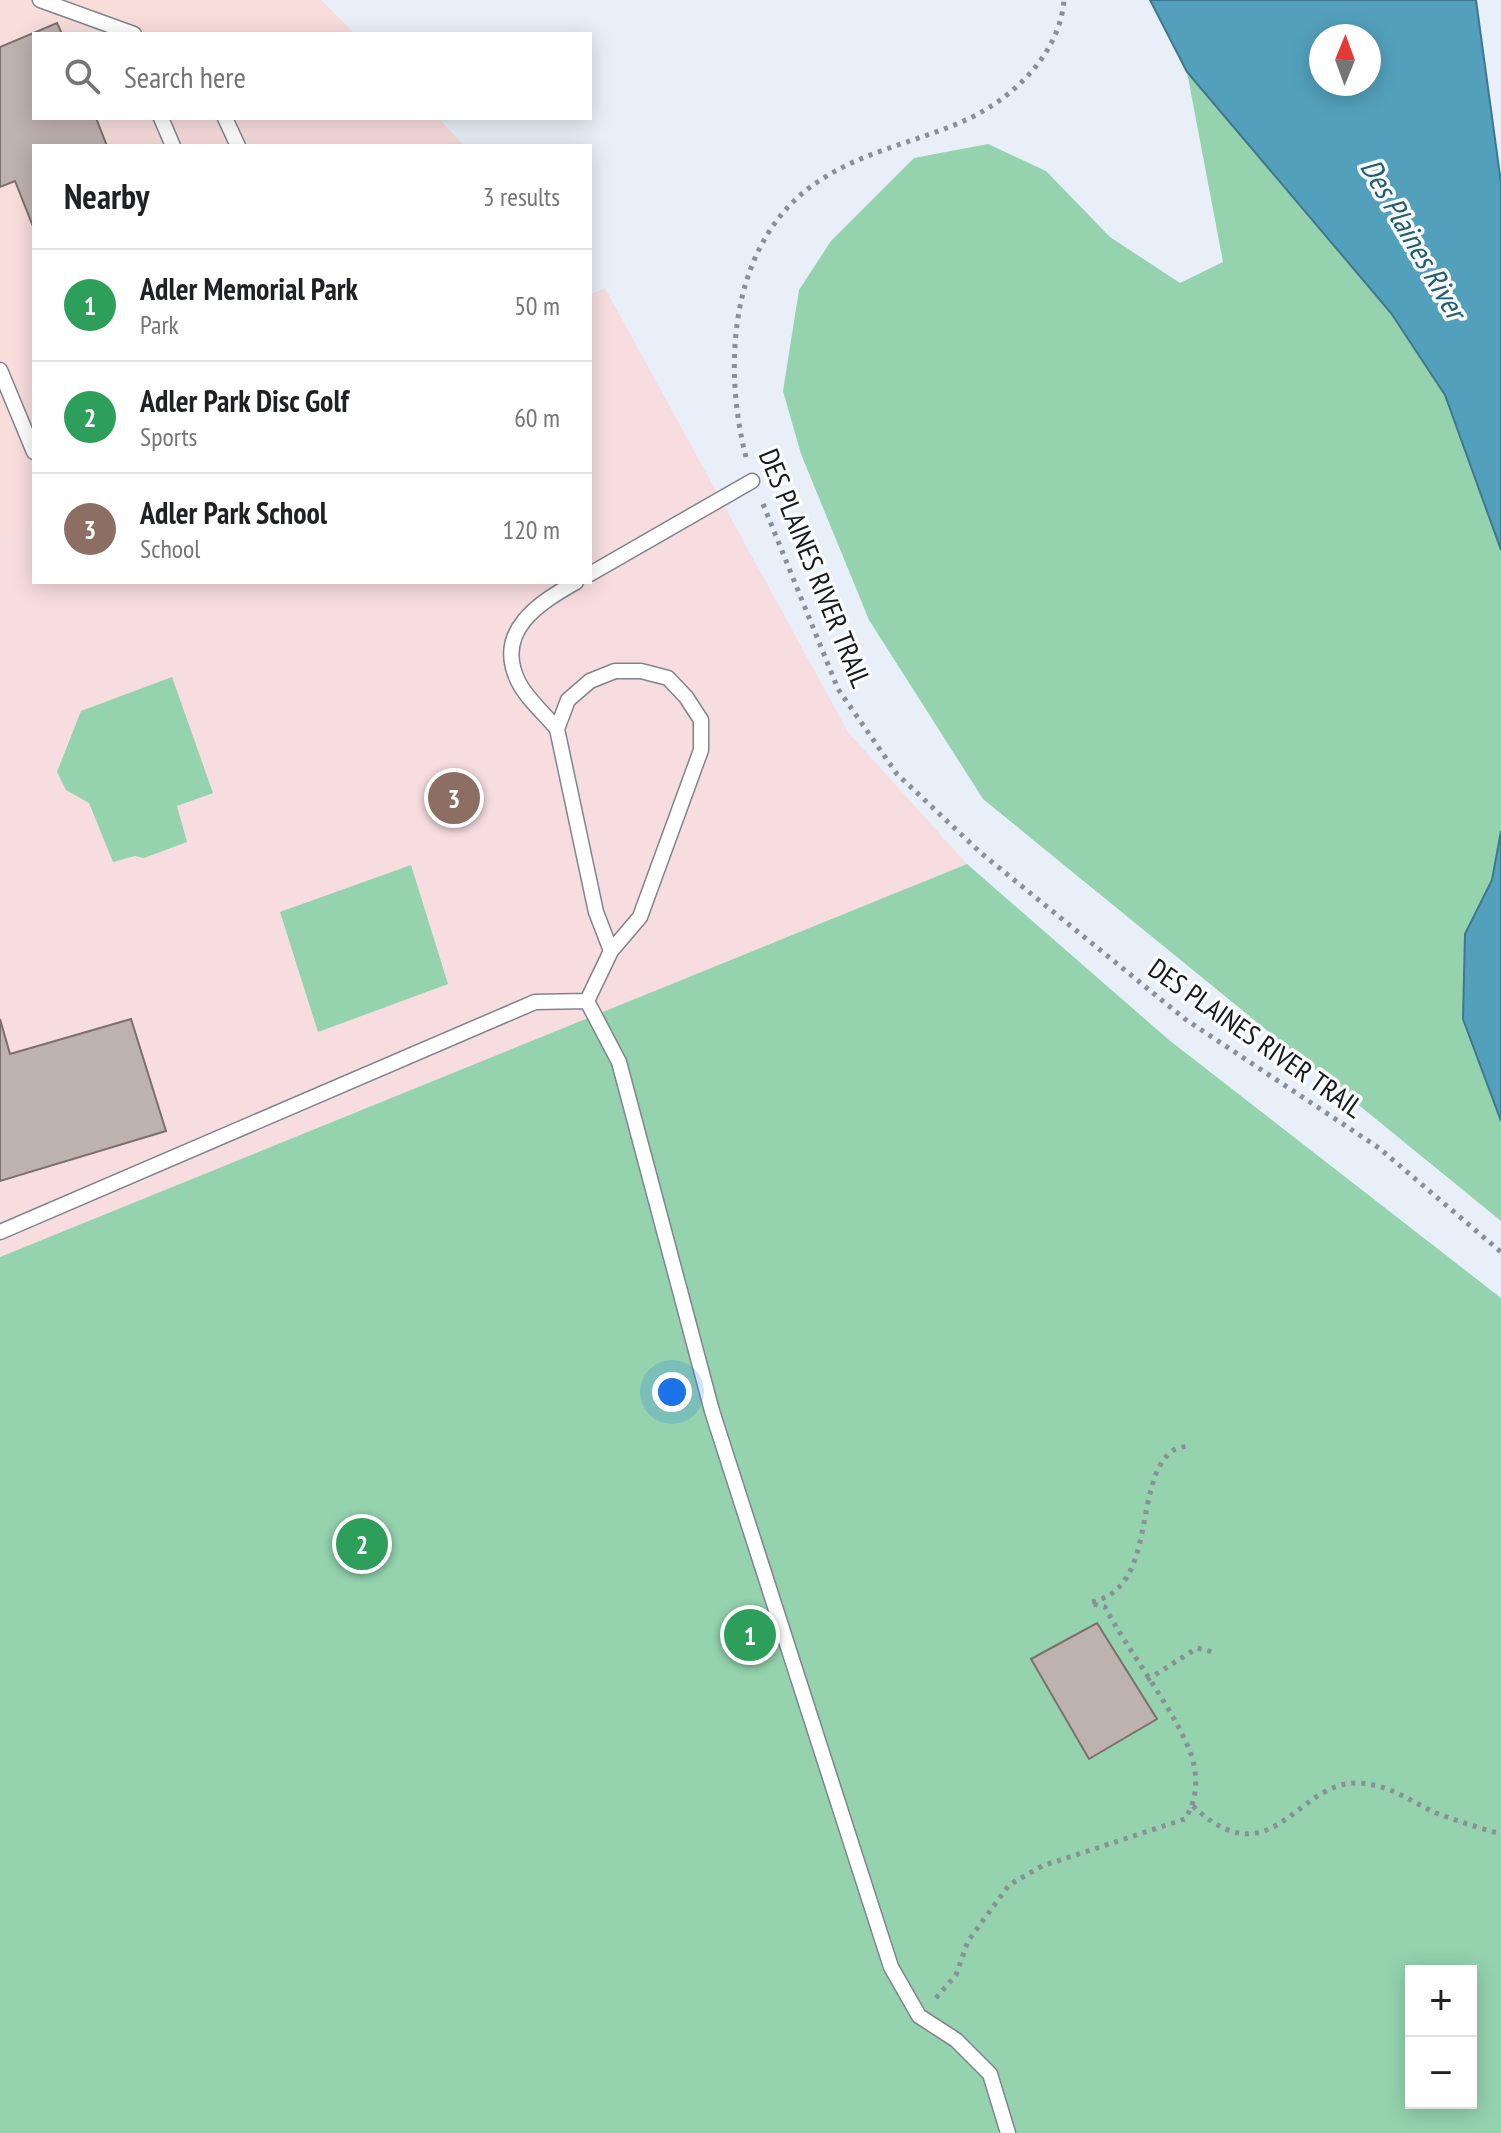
<!DOCTYPE html>
<meta charset="utf-8">
<style>
body{margin:0;font-family:"PT Sans Narrow",sans-serif;background:#f6f6f6;color:#202124}
.controls{position:absolute;right:24px;bottom:24px;display:grid;overflow:hidden;border-radius:0px;box-shadow:0 4px 20px #0003}
.controls button{width:72px;height:72px;display:grid;place-items:center;padding:0;border:0;border-bottom:2px solid #e0e0e0;background:#fff;color:#202124;font:40px sans-serif}
.compass{position:absolute;left:1309px;top:24px;width:72px;height:72px;border-radius:50%;background:#fff;box-shadow:0 4px 20px #0003;rotate:1deg}
.you{position:absolute;left:672px;top:1392px;width:28px;height:28px;margin:-20px;border:6px solid #fff;border-radius:50%;background:#1a73e8;box-shadow:0 0 0 12px #1a73e833}
.badge{display:grid;place-items:center;width:52px;height:52px;border-radius:50%;background:#0f766e;color:#fff;font-size:26px;font-weight:700}
.pin{position:absolute;translate:-50% -50%;border:4px solid #fff;box-shadow:0 2px 8px #0006}
.list{margin:0;padding:0;list-style:none}
h2{display:flex;justify-content:space-between;align-items:center;height:104px;margin:0;padding:0 32px;font-size:34px}
h2 small{font-size:26px;font-weight:400;color:#757577}
.list li{display:grid;grid-template-columns:52px 1fr auto;gap:24px;align-items:center;box-sizing:border-box;height:112px;padding:0 32px;border-top:2px solid #e0e0e0}
.list b{display:block;font-size:30px;white-space:nowrap}
.list p{margin:0;font-size:26px;white-space:nowrap;color:#757577}
.list em{font-size:26px;font-style:normal;color:#757577}
.icon{flex:none;width:44px;height:44px;fill:none;stroke:currentColor;stroke-width:2;stroke-linecap:round;stroke-linejoin:round}
.map{position:relative;flex:none;width:1501px;height:2133px;overflow:hidden}
.search{position:absolute;background:#fff;box-shadow:0 4px 20px #0003;left:32px;top:32px;width:560px;height:88px;display:flex;align-items:center;gap:20px;box-sizing:border-box;padding:0 28px;border-radius:0px;color:#757577;font-size:30px}
.panel{position:absolute;background:#fff;box-shadow:0 4px 20px #0003;left:32px;top:144px;width:560px;height:440px;border-radius:0px}
.map>svg:first-child{display:block}
.commercial{fill:#f8dddb}
.education{fill:#f7dde0}
.green{fill:#94d3ae;fill-rule:evenodd}
.water{fill:#53a0bc;stroke:#41778c;stroke-width:2;fill-rule:evenodd}
.building{fill:#beb2af;stroke:#7b706d;stroke-width:2}
.lines{fill:none;stroke-linecap:round;stroke-linejoin:round}
.lane-casing{stroke:#7f858d;stroke-width:17}
.path{stroke:#8b9096;stroke-width:5;stroke-dasharray:4 6;stroke-linecap:butt}
.lane{stroke:#fff;stroke-width:14}
.labels{text-anchor:middle;stroke-width:7;stroke-linejoin:round;paint-order:stroke}
.street-label{font-size:28px;fill:#16181b;stroke:#fafcfd}
.water-label{font-size:30px;font-style:italic;fill:#205d72;stroke:#fafcfd}
</style>
<div class="map">
<svg width="1501" height="2133" viewBox="0 0 1501 2133">
<rect width="100%" height="100%" fill="#e8eff8"/>
<!-- commercial -->
<path class="commercial" d="M0 0H321L355 34H34V118H438L465 146H34V526L0 540Z"/>
<!-- education -->
<path class="education" d="M605 288 848 732 967 864 0 1257V540L34 526V582H590V295Z"/>
<!-- green -->
<path class="green" d="M1187 72 1391 313 1445 395 1501 550V831L1492 880 1465 934 1463 1019 1501 1121V1221L983 799 869 620 801 454 783 391 799 290 831 241 914 158 988 144 1046 171 1110 237 1180 283 1223 262Z
M172 677 213 793 177 806 187 842 144 858 135 856 113 862 89 803 66 790 57 772 81 711Z
M967 864 1169 1040 1501 1298V2133H0V1257ZM1411 1971H1471V2103H1411Z
M411 865 448 984 318 1032 280 912Z"/>
<!-- water -->
<path class="water" d="M1150 0H1476L1501 183V550L1445 395 1391 313 1187 72ZM1321 36H1369V84H1321Z
M1501 831V1121L1463 1019 1465 934 1492 880Z"/>
<!-- building -->
<path class="building" d="M57 23 62 34H34V118H96L107 146H34V229L15 181 0 187V47Z
M0 1019 10 1054 131 1019 166 1131 0 1181Z
M1097 1623 1157 1719 1089 1759 1031 1659Z"/>
<g class="lines">
<!-- lane casing -->
<g class="lane-casing">
<path id="lane" d="M40 0 134 34
M161 118 173 146
M225 118 238 146
M0 370 34 452
M590 574 752 481
M557 729C545 714 526 698 518 681 494 631 539 603 576 582
M587 1001 611 951 640 917 701 750V720L686 697 668 678 641 671H615L590 681 568 700 557 729 596 912 611 951
M0 1232 535 1002 587 1001 619 1062 712 1411 891 1967 919 2016 956 2040 990 2074 1008 2133"/>
</g>
<!-- path -->
<path class="path" d="M746 457C722 364 730 239 819 181 862 152 912 143 959 123 1010 102 1060 55 1064 0
M763 504 838 689 897 774 981 853 1185 1019 1379 1148 1501 1252
M1092 1602C1159 1587 1132 1482 1172 1451 1176 1448 1185 1447 1189 1445
M1147 1680 1197 1648 1213 1652
M1193 1806C1271 1880 1296 1783 1356 1783 1387 1783 1410 1801 1436 1813 1457 1821 1479 1828 1501 1834
M936 1998 956 1975 968 1941 1009 1885 1042 1866 1185 1819C1195 1803 1198 1785 1194 1765 1186 1725 1127 1650 1105 1607L1089 1603"/>
<!-- lane -->
<use href="#lane" class="lane"/>
</g>
<g class="labels">
<!-- street labels -->
<g class="street-label">
<text transform="translate(815 568) rotate(68)" y="10">DES PLAINES RIVER TRAIL</text>
<text transform="translate(1256 1038) rotate(35)" y="10">DES PLAINES RIVER TRAIL</text>
</g>
<!-- water labels -->
<g class="water-label">
<text transform="translate(1413 239) rotate(60)" y="10">Des Plaines River</text>
</g>
</g>
</svg>
<div class="controls">
<button>+</button>
<button>−</button>
</div>
<svg class="compass" viewBox="-18 -18 36 36"><path d="M0-13l5 13h-10z" fill="#e53935"/><path d="M0 13l5-13h-10z" fill="#757577"/></svg>
<div class="you"></div>
<div class="pin badge" style="left:750px;top:1635px;background:#2e9e5b">1</div>
<div class="pin badge" style="left:362px;top:1544px;background:#2e9e5b">2</div>
<div class="pin badge" style="left:454px;top:798px;background:#8d6e63">3</div>
<div class="search"><svg class="icon" aria-label="search" viewBox="0 0 24 24"><circle cx="10" cy="10" r="6"/><path d="M15 15l6 6"/></svg>Search here</div>
<section class="panel">
<h2>Nearby<small>3 results</small></h2>
<ul class="list">
<li><span class="badge" style="background:#2e9e5b">1</span><div><b>Adler Memorial Park</b><p>Park</p></div><em>50 m</em></li>
<li><span class="badge" style="background:#2e9e5b">2</span><div><b>Adler Park Disc Golf</b><p>Sports</p></div><em>60 m</em></li>
<li><span class="badge" style="background:#8d6e63">3</span><div><b>Adler Park School</b><p>School</p></div><em>120 m</em></li>
</ul>
</section>
</div>
